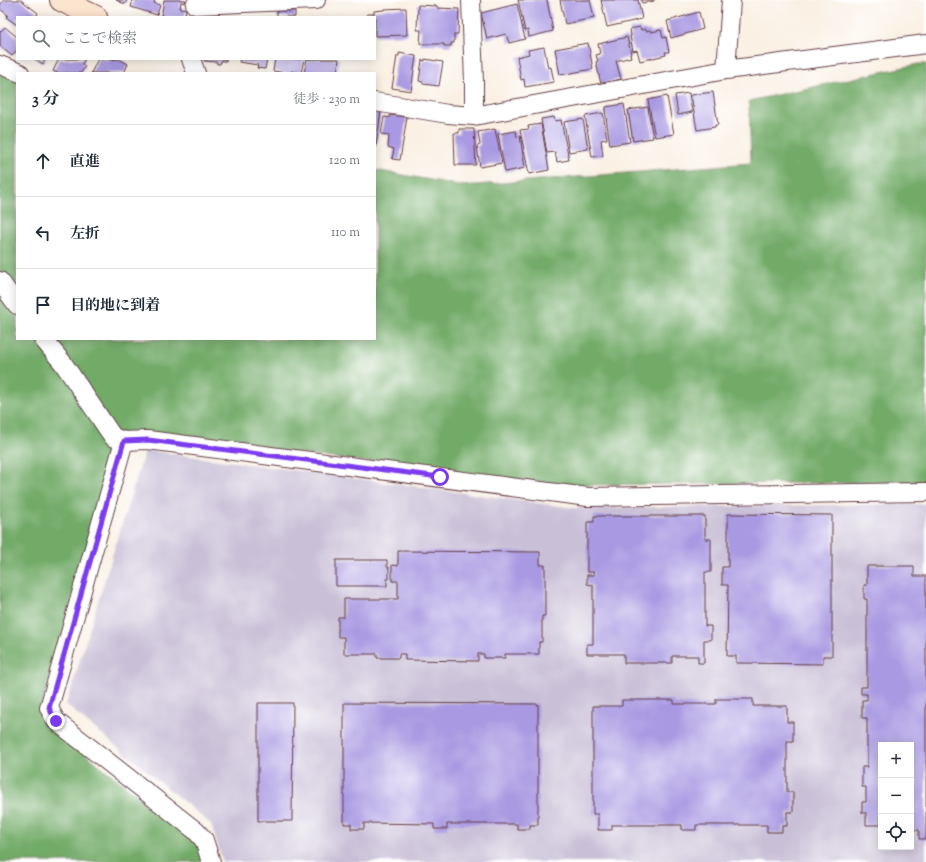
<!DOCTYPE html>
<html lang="ja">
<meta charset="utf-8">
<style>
body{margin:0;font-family:"Sorts Mill Goudy","Noto Serif JP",serif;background:#f2f2f3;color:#1f2937}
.controls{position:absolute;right:12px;bottom:12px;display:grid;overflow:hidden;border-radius:0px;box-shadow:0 2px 10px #0003}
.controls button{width:36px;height:36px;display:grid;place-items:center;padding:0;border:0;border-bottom:1px solid #e0e1e3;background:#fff;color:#1f2937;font:20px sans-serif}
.stop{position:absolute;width:12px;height:12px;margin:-9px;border:3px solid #7c3aed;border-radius:50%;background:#fff}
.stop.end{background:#7c3aed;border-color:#fff;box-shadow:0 1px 4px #0008}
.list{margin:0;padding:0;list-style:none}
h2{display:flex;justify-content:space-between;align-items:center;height:52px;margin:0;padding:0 16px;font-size:17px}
h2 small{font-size:13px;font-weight:400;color:#747a83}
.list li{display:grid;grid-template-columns:26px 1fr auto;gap:12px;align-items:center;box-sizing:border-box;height:72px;padding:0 16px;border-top:1px solid #e0e1e3}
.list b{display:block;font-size:15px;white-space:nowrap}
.list em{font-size:13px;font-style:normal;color:#747a83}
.icon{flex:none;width:22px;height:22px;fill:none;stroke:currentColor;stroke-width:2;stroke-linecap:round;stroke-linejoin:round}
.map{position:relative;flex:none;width:926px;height:862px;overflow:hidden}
.search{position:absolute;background:#fff;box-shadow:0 2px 10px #0003;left:16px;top:16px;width:360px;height:44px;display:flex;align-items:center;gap:10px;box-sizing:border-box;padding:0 14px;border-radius:0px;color:#747a83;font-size:15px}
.panel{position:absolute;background:#fff;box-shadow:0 2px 10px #0003;left:16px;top:72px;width:360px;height:268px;border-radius:0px}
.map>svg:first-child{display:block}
.industrial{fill:#c9bfd7;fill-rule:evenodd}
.forest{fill:#72aa68;stroke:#5e644a}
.building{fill:#a999e2}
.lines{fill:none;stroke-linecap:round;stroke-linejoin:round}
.street-casing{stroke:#643e47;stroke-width:20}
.secondary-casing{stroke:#643e47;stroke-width:24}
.street{stroke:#fff;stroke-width:18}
.secondary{stroke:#fce5cf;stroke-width:22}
.route{stroke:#7c3aed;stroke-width:5}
</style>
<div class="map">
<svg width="926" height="862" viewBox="0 0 926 862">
<rect width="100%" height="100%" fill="#fff"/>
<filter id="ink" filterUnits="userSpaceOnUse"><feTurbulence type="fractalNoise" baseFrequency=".025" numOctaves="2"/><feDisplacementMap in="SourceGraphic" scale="8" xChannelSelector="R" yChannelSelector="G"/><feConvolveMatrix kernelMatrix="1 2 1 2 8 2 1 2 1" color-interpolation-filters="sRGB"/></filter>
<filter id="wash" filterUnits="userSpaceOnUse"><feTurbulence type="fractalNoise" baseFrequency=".012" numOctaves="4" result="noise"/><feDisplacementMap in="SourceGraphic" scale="16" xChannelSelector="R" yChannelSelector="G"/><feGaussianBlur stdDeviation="0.9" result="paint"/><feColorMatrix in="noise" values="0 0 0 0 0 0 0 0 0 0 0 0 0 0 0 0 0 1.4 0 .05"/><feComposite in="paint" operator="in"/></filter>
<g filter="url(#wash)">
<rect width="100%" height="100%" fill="#faf0e3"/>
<!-- industrial -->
<path class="industrial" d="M145 450 574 508 926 504V862H223L211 824 66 705ZM881 745H911V847H881Z"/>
<!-- forest -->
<path class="forest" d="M0 64 17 73V339H375V170L464 186 751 163 749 101 918 64H926V482L566 485 119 433 39 717 205 849 209 862H0Z"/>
<g id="blocks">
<!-- building -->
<path class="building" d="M4 0H21L38 13 36 17H17V25L6 17 8 15 0 9V5Z
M116 0H127L125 4Z
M133 0H155L154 3 160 5 157 15 131 7Z
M164 0H186L185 3 181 2 180 8 186 9 185 17H161Z
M518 0H547L553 31 529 37 528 30 525 31Z
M560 0H590L594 18 565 24Z
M601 0H638L642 19 607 27Z
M641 0H654V1L642 3Z
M517 4 525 39 509 43 506 34 487 39 481 13Z
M418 5 437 6V8L459 9 458 34H454V43H451V46H444V44H420L421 30H417Z
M406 8 407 35 375 36V17H367V14H374V11L384 10V9Z
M277 11H295V17H277Z
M699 12 703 29 671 38 667 21Z
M5 27 17 37V50L12 56 0 46V32Z
M640 27 641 30 645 29 646 31 650 30 651 32 661 30 663 38 666 37 669 52H665L666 55 640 61 637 50 633 51 630 36H631L630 29Z
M627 37 631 54H630L631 57 616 61 621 79 601 84 596 62 598 61 596 55 600 54 598 44Z
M588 43 593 69 560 75 555 49Z
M544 47 548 68 551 67 554 82 525 87 524 79 521 80 517 57 529 54 528 50Z
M399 53 416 56 411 91 392 88 397 56H399Z
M35 59H46L43 64Z
M59 59H85L82 64 85 66 81 73H57L53 71Z
M98 59 110 60 119 59 128 64 124 73H91Z
M204 59H226V61H221L220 64H217V62L204 61Z
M240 59H267L265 69 257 68 258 65 239 62Z
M275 59H304L301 73 291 71V73H286L273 71Z
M307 59H339L337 73H304Z
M425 59 443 62 439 86 423 84V82L419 81 422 60 425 61Z
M713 92 718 125H715V127L697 130 691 95Z
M689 93 692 112 678 115 675 95Z
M667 96 674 134 655 137 648 100Z
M624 104 630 142 610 145 605 110H606V107Z
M648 107 653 138 633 141 628 110Z
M375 110 381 111 376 147H375Z
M603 113 607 139 601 140 603 156 592 157 585 116Z
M390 115 407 117 400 160 392 159 394 149 388 147 389 135 381 134 384 117 390 118Z
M554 117 555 121 561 120 569 160 557 162 555 152 547 153 541 119Z
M583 119 588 149 569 152 564 122Z
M541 124 549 170 529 174 520 130 529 129 528 126Z
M459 129H474L476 165H455L454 133H459Z
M495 129 502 163 480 167 477 146 480 145 478 132Z
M516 131 517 137 520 136 525 168 505 172 498 134Z
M728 514 832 515V656H823V664L736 663V656H727L728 585H722V567H728Z
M594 516H705V539H711V572H705V626H711V640H704V663H698V656H672V663H624V654H587V644H593V585L587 584V575H594V572H587V522H594Z
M398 551 540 552V565H545V616H542V642H539V654H505V658H484V654H478V661L405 660V654H399V658H377V654H344V637H338V617H344V599H398V581H392V565L398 566Z
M336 560H387V567H389V579H387V586H336Z
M867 566H914V576H926V839H919V830H911V745H881V825H866V813H862V802H866V787H862V767H867V718H862V700H867V694H861V687H867V599H864V585H867Z
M716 699H753V706H787V722H793V741H787V792H793V812H787V826H782V832H767V825H696V830H682V825H612V830H598V814H593V706H622V700H674V704H716Z
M258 703H293L292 821H258Z
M344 703 538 704V825H530V829H517V824H447V829H434V824L364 823V829H351V824H344Z"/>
</g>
</g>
<g filter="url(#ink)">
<use href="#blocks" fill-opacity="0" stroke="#643e47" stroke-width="1"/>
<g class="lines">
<!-- street casing -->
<g class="street-casing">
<path id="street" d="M471 0 474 82V116
M195 5 316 0
M191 59 196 73
M0 65 20 73
M726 70 731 0
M375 102 448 114 474 116 726 70 926 44
M0 281 17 305
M43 339 63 363 113 437 124 441 148 440 588 497 926 492
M124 441 49 708 56 721 196 831 204 840 211 862"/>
</g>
<!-- secondary casing -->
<g class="secondary-casing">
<path id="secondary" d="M61 0 96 17"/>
</g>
<!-- street -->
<use href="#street" class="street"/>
<!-- secondary -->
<use href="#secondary" class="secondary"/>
</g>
</g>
<g class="lines" filter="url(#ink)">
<!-- route -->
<path class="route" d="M56 721 49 708 124 441 148 440 440 477"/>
</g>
</svg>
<div class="controls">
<button>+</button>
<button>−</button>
<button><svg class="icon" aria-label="locate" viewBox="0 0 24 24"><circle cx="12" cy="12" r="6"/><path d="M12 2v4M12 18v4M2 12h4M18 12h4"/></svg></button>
</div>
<div class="stop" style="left:440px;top:477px"></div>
<div class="stop end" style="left:56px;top:721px"></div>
<div class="search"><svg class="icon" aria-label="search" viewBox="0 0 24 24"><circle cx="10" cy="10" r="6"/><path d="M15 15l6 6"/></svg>ここで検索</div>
<section class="panel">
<h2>3 分<small>徒歩 · 230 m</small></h2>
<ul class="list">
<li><svg class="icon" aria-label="ahead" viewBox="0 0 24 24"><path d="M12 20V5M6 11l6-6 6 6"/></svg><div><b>直進</b></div><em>120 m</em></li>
<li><svg class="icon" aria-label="left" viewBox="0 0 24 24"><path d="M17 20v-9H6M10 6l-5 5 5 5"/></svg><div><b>左折</b></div><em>110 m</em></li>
<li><svg class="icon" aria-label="arrive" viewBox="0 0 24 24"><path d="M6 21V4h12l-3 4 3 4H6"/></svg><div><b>目的地に到着</b></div></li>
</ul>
</section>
</div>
